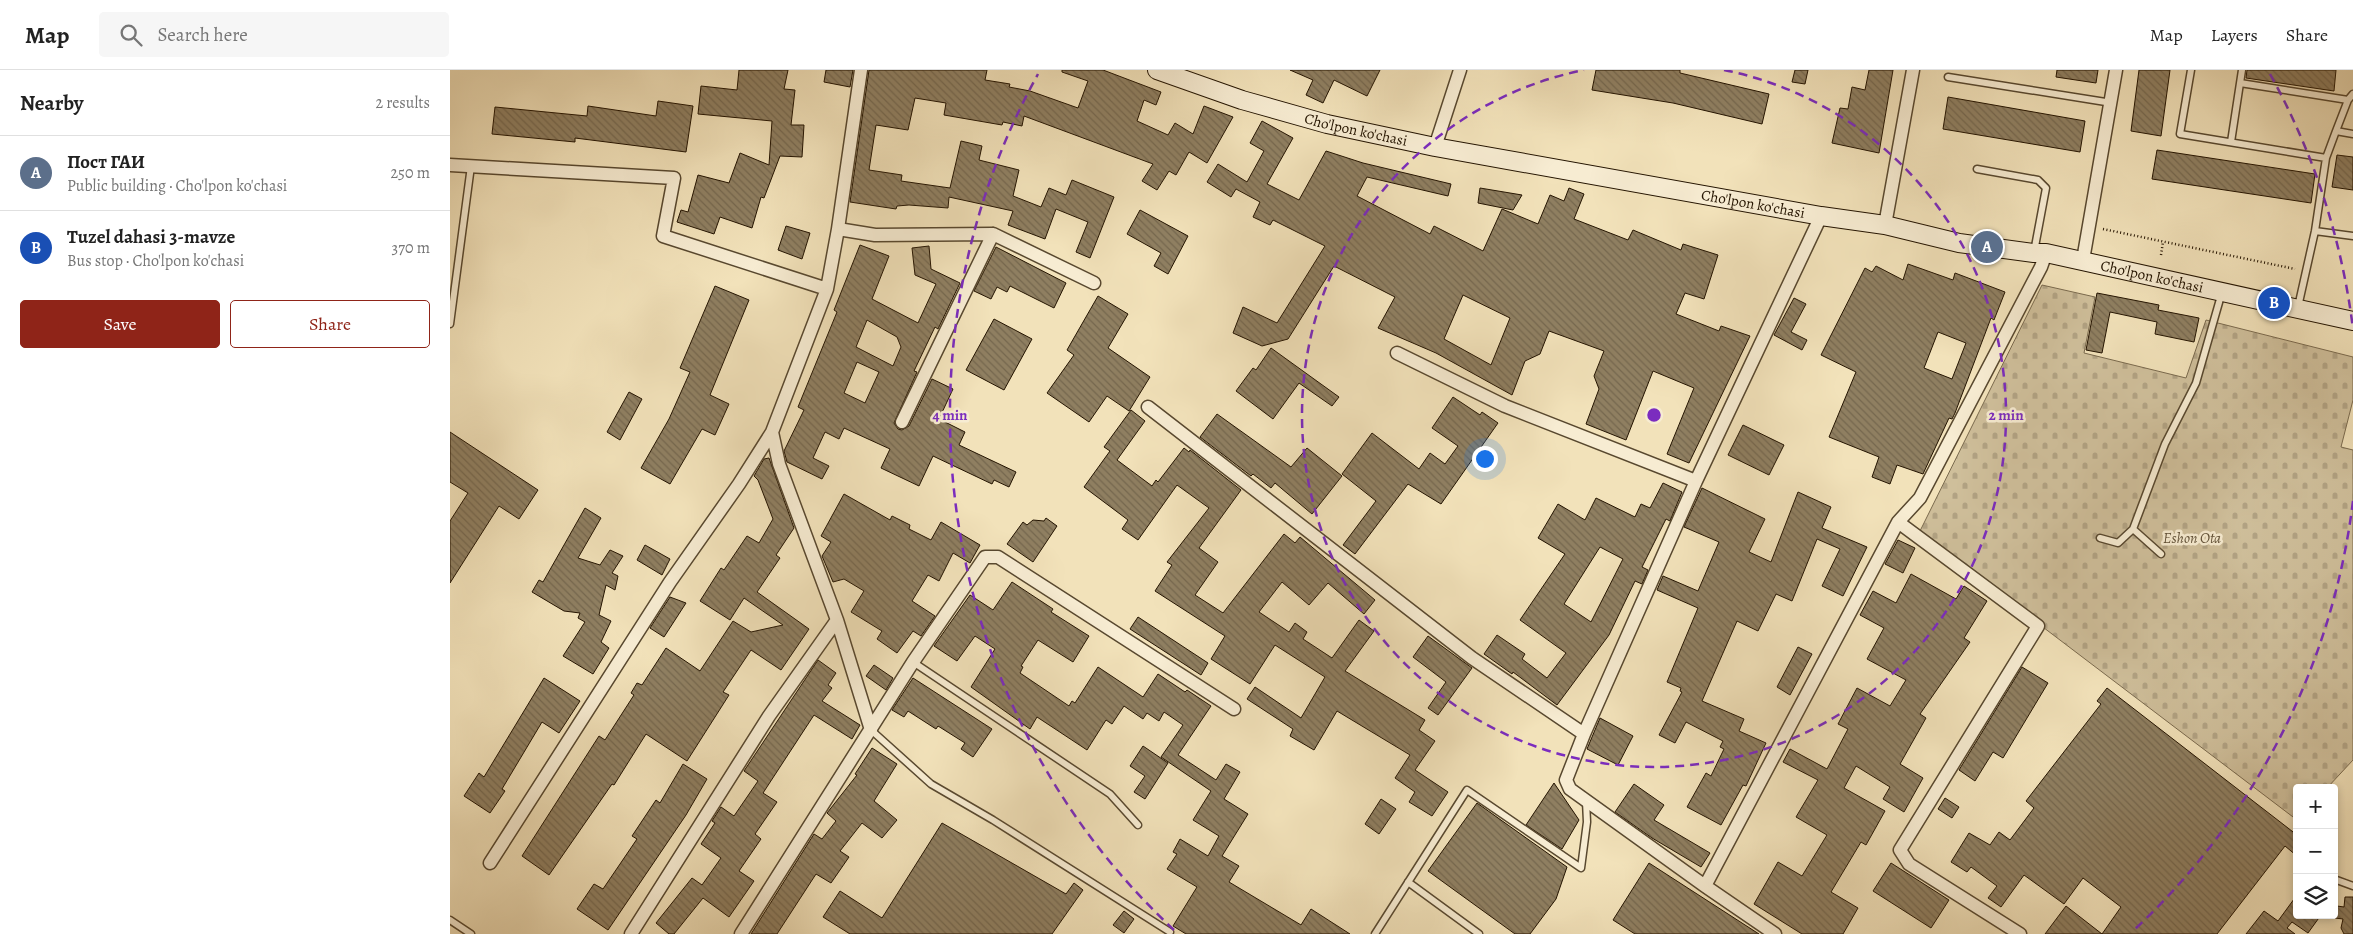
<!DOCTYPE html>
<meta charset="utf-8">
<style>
body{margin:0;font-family:Alegreya,serif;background:#f6f6f6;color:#222}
.controls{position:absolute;right:15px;bottom:15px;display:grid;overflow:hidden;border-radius:5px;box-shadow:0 2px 8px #0003}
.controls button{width:45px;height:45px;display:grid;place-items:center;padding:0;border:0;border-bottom:1px solid #e0e0e0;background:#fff;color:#222;font:25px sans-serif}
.you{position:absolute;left:1034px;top:388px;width:18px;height:18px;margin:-12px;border:4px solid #fff;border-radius:50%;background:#1a73e8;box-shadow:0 0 0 8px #1a73e833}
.badge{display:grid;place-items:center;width:32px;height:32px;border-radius:50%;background:#8f2418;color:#fff;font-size:16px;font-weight:700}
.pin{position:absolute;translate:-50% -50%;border:2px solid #fff;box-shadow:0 1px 5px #0006}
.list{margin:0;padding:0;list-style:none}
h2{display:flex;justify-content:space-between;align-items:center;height:65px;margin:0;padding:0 20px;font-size:21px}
h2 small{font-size:16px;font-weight:400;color:#767676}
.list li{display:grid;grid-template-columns:32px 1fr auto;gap:15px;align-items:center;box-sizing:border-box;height:75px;padding:0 20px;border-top:1px solid #e0e0e0}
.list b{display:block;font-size:19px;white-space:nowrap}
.list p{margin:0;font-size:16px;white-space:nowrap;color:#767676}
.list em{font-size:16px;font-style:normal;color:#767676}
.actions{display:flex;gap:10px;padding:15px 20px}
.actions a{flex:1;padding:11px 0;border:1px solid #8f2418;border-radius:5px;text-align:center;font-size:18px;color:#8f2418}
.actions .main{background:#8f2418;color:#fff}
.icon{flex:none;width:28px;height:28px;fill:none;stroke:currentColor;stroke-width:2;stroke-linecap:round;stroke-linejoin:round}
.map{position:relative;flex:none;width:1903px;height:864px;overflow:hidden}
header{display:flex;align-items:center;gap:30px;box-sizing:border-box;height:70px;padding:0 25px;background:#fff;border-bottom:1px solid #e0e0e0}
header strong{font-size:24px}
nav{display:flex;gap:28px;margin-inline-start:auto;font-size:18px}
.search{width:350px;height:45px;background:#f6f6f6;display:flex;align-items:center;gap:12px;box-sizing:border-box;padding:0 18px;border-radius:5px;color:#767676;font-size:19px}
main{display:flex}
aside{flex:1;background:#fff}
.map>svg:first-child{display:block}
.cemetery{fill:url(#cemetery-stones);stroke:#7a6a4e}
.building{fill:url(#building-back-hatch);stroke:#241401;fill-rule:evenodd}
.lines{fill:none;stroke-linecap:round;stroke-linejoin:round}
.service-casing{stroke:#58482f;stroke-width:9}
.minor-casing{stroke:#58482f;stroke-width:15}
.secondary-casing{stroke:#241401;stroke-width:20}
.path{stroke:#241401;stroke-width:2.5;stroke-dasharray:1 2.5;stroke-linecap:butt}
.service{stroke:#f7ecd2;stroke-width:6}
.minor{stroke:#f7ecd2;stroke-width:12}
.secondary{stroke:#f7ecd2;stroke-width:18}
.ring{fill:none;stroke:#7b2cbf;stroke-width:2.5;stroke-dasharray:9 6}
.labels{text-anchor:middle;stroke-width:5;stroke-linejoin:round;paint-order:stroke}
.street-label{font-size:15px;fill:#241401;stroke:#f7ecd2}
.park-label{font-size:15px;font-style:italic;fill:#605037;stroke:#f7ecd2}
.centre{fill:#7b2cbf;stroke:#f7ecd2;stroke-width:2.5}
.ring-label{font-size:15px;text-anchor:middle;font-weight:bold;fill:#7b2cbf;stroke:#f7ecd2;stroke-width:5;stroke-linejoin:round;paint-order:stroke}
</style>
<header>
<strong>Map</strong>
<div class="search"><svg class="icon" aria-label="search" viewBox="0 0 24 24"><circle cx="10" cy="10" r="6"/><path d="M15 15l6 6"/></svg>Search here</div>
<nav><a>Map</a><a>Layers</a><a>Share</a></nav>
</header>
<main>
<aside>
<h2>Nearby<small>2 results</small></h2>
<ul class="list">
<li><span class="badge" style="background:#5c6f8a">A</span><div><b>Пост ГАИ</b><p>Public building · Cho'lpon ko'chasi</p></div><em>250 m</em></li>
<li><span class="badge" style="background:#1a4fb4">B</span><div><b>Tuzel dahasi 3-mavze</b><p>Bus stop · Cho'lpon ko'chasi</p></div><em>370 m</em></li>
</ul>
<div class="actions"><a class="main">Save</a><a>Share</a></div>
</aside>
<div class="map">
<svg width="1903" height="864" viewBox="0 0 1903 864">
<defs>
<pattern id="cemetery-stones" width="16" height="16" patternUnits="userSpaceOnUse" patternTransform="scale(1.25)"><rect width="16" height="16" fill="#cfbf9b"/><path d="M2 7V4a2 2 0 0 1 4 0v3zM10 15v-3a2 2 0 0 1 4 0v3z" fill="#b2a384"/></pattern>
<pattern id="building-back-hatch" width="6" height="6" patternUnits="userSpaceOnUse" patternTransform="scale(1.25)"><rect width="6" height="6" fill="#8f7f61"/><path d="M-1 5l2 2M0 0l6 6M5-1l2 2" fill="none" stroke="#75674e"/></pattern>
</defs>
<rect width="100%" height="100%" fill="#f2e2ba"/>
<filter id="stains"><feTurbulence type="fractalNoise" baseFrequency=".004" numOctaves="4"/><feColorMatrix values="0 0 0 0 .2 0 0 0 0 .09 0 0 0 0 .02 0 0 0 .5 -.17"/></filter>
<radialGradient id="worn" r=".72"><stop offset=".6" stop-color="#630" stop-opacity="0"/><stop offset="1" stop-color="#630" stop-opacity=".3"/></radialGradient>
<!-- cemetery -->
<path class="cemetery" d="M1592 215 1645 227 1634 283 1736 308 1756 250 1903 287V330L1891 377 1903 380V690L1877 718H1847V750L1469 463Z"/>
<!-- building -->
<path class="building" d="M289 0H338L334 19 345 20 341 55H354L352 87 330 86 314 128 311 127 302 158 270 147 264 164 227 152 231 140 238 142 248 105 279 113 290 83 319 95 322 51 248 44 251 16 287 20Z
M376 0H403L400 17 374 12Z
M419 0H537L535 10 560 14 559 17 580 21 628 38 638 11 612 2V0H653L711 22 706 35 694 30 687 51 718 65 725 53 743 64 754 36 783 47 757 93 739 82 726 105 719 101 707 120 692 111 703 94 574 46 572 56 553 52 552 55 494 45 496 33 465 28 458 60 426 55 419 100 452 105 451 111 500 118 511 71 532 76 529 90 569 100 563 126 591 137 599 118 616 125 622 110 664 127 640 188 626 182 638 152 606 139 595 169 558 155 563 141 499 127 498 138 459 135 447 136 446 139 400 132Z
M840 0H930L917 26 884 10 873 33 856 25 863 10Z
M1146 0H1230V3L1319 24 1312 54 1223 33 1142 20Z
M1345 0H1358L1355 14 1342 12Z
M1419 0H1443L1429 83 1382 73 1390 38 1398 39 1402 17 1415 20Z
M1607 0H1648L1646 13 1606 7Z
M1689 0H1720L1711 66 1681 61Z
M1797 0H1886L1884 21 1796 8Z
M1498 27 1635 51 1630 82 1493 59Z
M208 31 243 36 236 82 125 68V72L42 64 45 37 137 46 138 36 206 46Z
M812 51 843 68 817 114 849 130 876 81 913 93 1001 114 998 126 917 107 907 126 980 164 984 156 1033 181 1052 139 1088 154 1100 125 1114 131 1119 118 1134 124 1124 149 1178 170 1183 160 1231 180 1233 174 1268 185 1254 229 1235 223 1226 244 1269 261 1271 256 1300 266 1239 393 1217 384 1244 318 1203 301 1176 370 1136 354 1149 319 1144 306 1154 281 1099 261 1090 284 1075 291 1062 325 986 283 928 258 945 227 884 196 838 269 812 276 783 263 793 237 827 253 875 176 823 150 820 155 803 147 810 132 786 119 781 127 757 112 768 94 797 112 814 81 800 73ZM1013 225 1060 248 1041 295 994 269Z
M1707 80 1865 104 1861 133 1702 109Z
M1887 85 1903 87V120L1882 117Z
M1030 118 1072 125 1063 140 1028 133Z
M690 140 738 166 718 204 704 196 711 183 677 164Z
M336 156 360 163 352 189 328 180Z
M410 175 439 186 422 229 468 253 486 214 465 205 462 178 479 176 481 199 510 213 488 259 485 257 464 301 467 302 444 353 448 359 452 360 459 356 482 309 503 319 489 349 515 362 509 375 566 402 559 417 544 410 542 414 483 386 469 416 431 398 440 379 394 358 389 369 375 362 363 388 379 396 372 409 337 392 334 381 354 340 348 337 387 242 384 240ZM417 250 447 267 451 277 443 296 406 277ZM407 292 429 302 415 333 394 323Z
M546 177 616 213 604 238 560 216 557 222 547 217 541 229 524 221Z
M1458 194 1503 210 1505 203 1555 222 1544 250 1541 248 1505 343 1502 349 1499 348 1473 404 1447 395 1440 414 1422 407 1429 387 1379 367 1406 302 1371 285 1415 198 1422 202 1426 196 1453 210ZM1488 262 1516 273 1502 309 1474 298Z
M265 216 299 230 260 325 279 334 265 365 252 359 220 414 191 398 219 349 240 302 230 298Z
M1647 223 1709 235 1708 240 1749 248 1744 272 1705 264 1707 252 1660 242 1652 283 1636 280Z
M648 226 678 244 658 278 700 307 679 341 657 326 639 352 597 323 624 285 617 280Z
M1344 228 1356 234 1341 262 1357 270 1352 280 1324 265Z
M544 249 582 269 554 320 516 300Z
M821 278 889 327 882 336 849 313 823 349 786 321 803 298 806 300Z
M179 322 192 329 170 370 157 362Z
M1003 327 1030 345 1032 342 1048 353 991 434 958 414 905 484 893 475 926 431 892 404 922 363 969 399 980 383 995 394 1008 376 982 358Z
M681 340 695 351 667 390 702 416 706 410 708 412 734 378 739 382 740 380 791 420 749 478 768 492 745 525 773 543 834 464 845 473 850 467 925 530 914 544 878 513 859 535 832 512 809 542 839 562 845 553 857 562 853 569 882 588 909 550 924 561 895 601 975 650 969 660 985 671 965 700 998 722 982 746 959 732 965 722 945 708 960 685 887 641 864 680 840 666 843 659 797 629 805 617 851 648 875 607 825 575 800 614 761 589 775 566 705 521 722 495 717 492 759 438 727 415 688 470 672 459 678 450 634 417 660 381 654 377Z
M767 344 841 397 857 378 892 406 862 444 825 413 821 418 803 404 801 406 750 367Z
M1293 355 1334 375 1319 405 1278 385Z
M0 362 88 420 69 449 49 436 0 513V451L18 423 0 412Z
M319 388 344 458 326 485 330 488 307 522 359 559 331 600 301 580 273 622 279 625 237 691 196 664 164 715 162 714 99 805 72 786 149 666 155 670 184 625 181 623 187 613 192 615 216 578 250 601 283 551 301 562 333 555 294 528 280 550 250 531 271 498 274 500 297 466 309 473 323 449 308 410 304 406 314 389Z
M1213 413 1232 422 1220 451 1216 449 1192 497 1198 500 1192 514 1185 511 1159 565 1107 635 1063 602 1062 604 1034 584 1047 565 1075 584 1072 589 1097 608 1116 583 1070 550 1115 484 1088 468 1108 434 1135 450 1146 428 1185 447 1191 434 1200 438ZM1150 477 1173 489 1141 552 1114 534Z
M1252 418 1315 449 1299 482 1321 492 1348 422 1381 437 1372 458 1417 477 1393 526 1372 516 1390 479 1367 469 1342 531 1326 524 1308 561 1287 551 1252 631 1294 649 1289 661 1316 673 1296 716 1293 715 1271 755 1237 737 1256 703 1261 706 1274 679 1270 677 1273 671 1236 652 1225 673 1209 665 1232 622 1230 621 1231 618 1217 612 1248 538 1207 520 1213 506 1248 521 1269 472 1234 457Z
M394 424 440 450 442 446 460 455 459 459 481 470 491 452 530 475 520 493 503 483 489 511 478 505 462 531 485 546 471 566 463 561 447 583 427 569 432 561 401 542 414 521 394 509 383 512 372 486 381 472 371 466Z
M135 438 151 448 128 488 150 495 160 480 173 486 162 503 168 506 165 520 156 515 149 545 161 551 151 572 159 578 143 604 113 586 135 552 128 548 130 543 114 541 82 522 89 510 93 512Z
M596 448 607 456 583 492 557 474 573 452 577 455 583 450 594 451Z
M1448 470 1465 478 1453 503 1435 494Z
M195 475 220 489 212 505 187 490Z
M1461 504 1506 529 1514 516 1537 531 1514 568 1520 572 1470 644 1476 648 1450 694 1473 708 1454 742 1433 729 1440 717 1406 696 1394 718 1435 741 1416 775 1411 772 1381 822 1408 838 1393 864H1352L1304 834 1328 792 1352 806 1377 765 1346 747 1368 710 1333 692 1340 679 1377 699 1398 659 1388 654 1407 618 1440 636 1456 610 1417 589 1434 558 1410 545 1423 521 1446 533Z
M562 512 603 539 601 542 639 566 623 592 588 570 571 596 573 597 570 603 619 636 622 631 625 633 648 597 693 627 708 604 735 622 737 620 761 636 728 685 766 710 776 694 790 702 774 729 798 744 772 786 789 796 779 812 851 855 861 839 900 864H736L723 856 747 817 717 799 727 784 723 782 730 769 758 786 769 766 743 750 761 721 711 687 733 655 714 642 709 651 697 643 693 649 674 636 662 654 656 650 637 680 587 647 580 659 521 617 545 579 525 566 507 591 484 576 520 525 543 540Z
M220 527 236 533 214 567 200 558Z
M688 547 758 593 751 605 680 559Z
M978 566 1022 598 988 645 978 638 996 612 963 587Z
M1348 577 1362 584 1340 625 1327 617Z
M368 590 386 603 378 615 382 618 372 631 410 655 402 669 364 645 313 723 327 732 305 764 311 769 289 801 304 811 279 847 253 828 224 864H219L206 853 242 808 252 815 271 788 251 774 265 753 262 751 271 737 284 746 308 711 294 701Z
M424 595 443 608 436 620 416 606Z
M1572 597 1598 613 1553 688 1543 682 1525 711 1509 700Z
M94 608 130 631 109 663 92 652 52 719 55 721 40 743 14 726 29 703 34 707Z
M463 608 542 659 523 687 511 679 515 673 488 656 486 659 458 641 454 647 442 640Z
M1657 618 1847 765V786L1835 776 1767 864H1595L1616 836 1652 864 1671 837 1633 808 1614 834 1574 805 1551 837 1538 828 1547 816 1521 797 1517 802 1501 792 1519 763 1540 775 1549 762 1560 770 1584 738 1576 731 1651 634 1647 631Z
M1150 648 1183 666 1168 695 1137 679Z
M693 676 718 693 695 729 684 722 695 706 680 696Z
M422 678 447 694 424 731 447 750 432 768 412 753 390 781 399 787 381 813 366 804 327 864H301L364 764 372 769 386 751 377 743 407 705 405 704Z
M233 694 257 709 236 745 158 860 127 839 144 814 153 819 187 769 182 766 206 730 210 733Z
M1104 713 1129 750 1112 779 1076 755Z
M1184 714 1214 735 1204 750 1260 783 1251 797 1202 768 1165 742Z
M1495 728 1509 737 1502 748 1488 739Z
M931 729 946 739 929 764 915 754Z
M1027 733 1117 797 1106 829 1080 864H1065L978 801Z
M492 753 616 824 624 813 633 820 602 864H400L373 847 390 821 432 848Z
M1199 793 1309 864H1185L1163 850Z
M1441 793 1499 830 1481 858 1423 821Z
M1847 825V845H1871L1858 863 1842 852 1837 858 1845 864H1796L1814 841 1828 851Z
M1895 827H1903V864H1894L1891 858 1893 849 1885 848 1887 836 1894 837Z
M674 841 684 849 674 863 663 855Z"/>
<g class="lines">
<!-- service casing -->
<g class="service-casing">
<path id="service" d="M1741 0 1730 64 1876 88 1886 61 1903 64
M1498 7 1662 33
M1790 13 1898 30
M1886 61 1898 30 1903 24
M1781 72 1792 0
M1527 99 1588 110 1596 118 1584 182
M1865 161 1903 166
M1848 237 1865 161 1876 88
M0 254 21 96
M1683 459 1711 484
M1650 468 1668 473 1683 459 1715 374 1746 313 1772 222
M463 592 660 724 688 755
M421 660 481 714 543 750 720 862
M1884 809 1903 816
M958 812 1029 864
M0 850 21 864
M925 864 1017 720 1131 798 1137 752 1136 731"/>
</g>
<!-- minor casing -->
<g class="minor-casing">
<path id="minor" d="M411 0 388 159 377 219 322 362 329 394 387 550 421 660
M985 77 1010 0
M0 95 224 108 213 166 377 219
M1435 155 1463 0
M388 159 425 165 543 164 644 213
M1633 190 1666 0
M947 283 1055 336 1246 411
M698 337 1022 588 1134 664
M452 352 543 164
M1448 452 1588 556 1450 780 1459 794 1570 864
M40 793 220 512 289 414 322 362
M1255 816 1448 452 1470 428 1591 197 1596 183
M181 864 319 646 387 550
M291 864 463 592 535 487H548L784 639
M1325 864 1255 816 1120 719 1116 710 1134 664 1246 411 1371 146"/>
</g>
<!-- secondary casing -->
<g class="secondary-casing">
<g id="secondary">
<path id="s1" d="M707 0 792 30 877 54 985 77 1371 146 1435 155 1509 173 1584 183H1596L1903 251"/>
</g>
</g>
<!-- path -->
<path class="path" d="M1653 159 1845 199
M1711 185 1713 172"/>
<!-- service -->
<use href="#service" class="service"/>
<!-- minor -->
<use href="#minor" class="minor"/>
<!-- secondary -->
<use href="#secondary" class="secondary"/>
</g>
<!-- distance rings -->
<g class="ring">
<path d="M1274 0A352 352 0 1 1 1134 0"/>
<path d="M1903 431A704 704 0 0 1 1684 860M724 860A704 704 0 0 1 588 4M1820 4A704 704 0 0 1 1903 259"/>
</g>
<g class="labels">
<!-- street labels -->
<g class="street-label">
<text dy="5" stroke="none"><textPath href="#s1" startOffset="208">Cho'lpon ko'chasi</textPath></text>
<text dy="5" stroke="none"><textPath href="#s1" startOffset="612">Cho'lpon ko'chasi</textPath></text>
<text dy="5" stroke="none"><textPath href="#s1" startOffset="1018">Cho'lpon ko'chasi</textPath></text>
</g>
<!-- park labels -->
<g class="park-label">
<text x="1742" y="473">Eshon Ota</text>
</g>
</g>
<circle cx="1204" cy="345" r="8" class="centre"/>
<g class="ring-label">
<text x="1556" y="350">2 min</text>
<text x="500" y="350">4 min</text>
</g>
<rect width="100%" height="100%" filter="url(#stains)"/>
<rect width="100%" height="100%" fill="url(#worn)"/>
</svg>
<div class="controls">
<button>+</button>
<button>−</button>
<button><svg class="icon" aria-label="layers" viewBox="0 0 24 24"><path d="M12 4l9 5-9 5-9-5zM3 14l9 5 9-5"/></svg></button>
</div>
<div class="you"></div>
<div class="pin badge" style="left:1537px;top:177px;background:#5c6f8a">A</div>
<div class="pin badge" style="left:1824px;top:233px;background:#1a4fb4">B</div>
</div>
</main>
